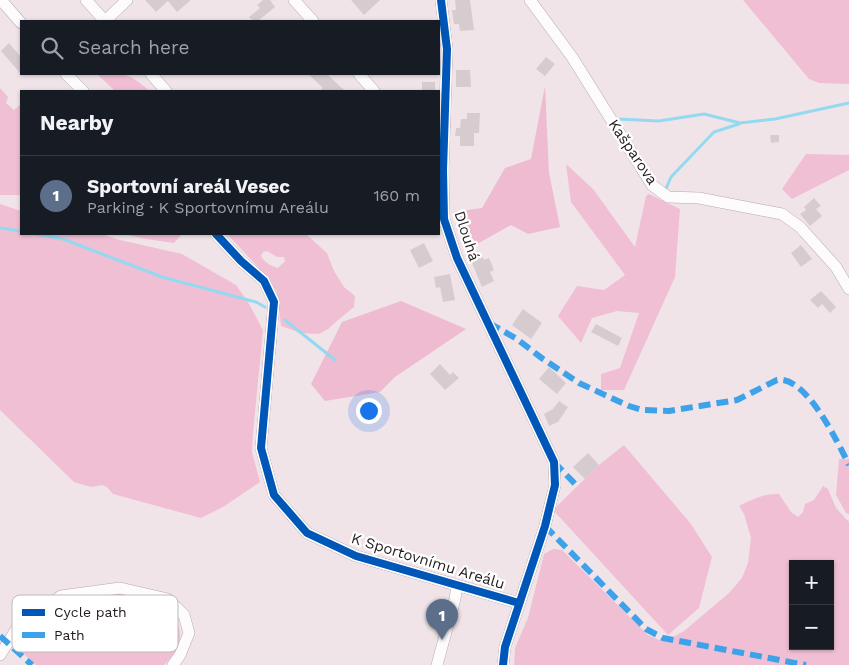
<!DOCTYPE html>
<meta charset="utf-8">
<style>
body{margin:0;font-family:"Work Sans",sans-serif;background:#20242c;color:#f1f3f6}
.controls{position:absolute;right:15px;bottom:15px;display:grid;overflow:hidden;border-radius:0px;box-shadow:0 1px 4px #0004}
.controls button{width:45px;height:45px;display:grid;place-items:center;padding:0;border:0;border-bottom:1px solid #363941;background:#171b24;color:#f1f3f6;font:25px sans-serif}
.you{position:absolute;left:368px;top:410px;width:18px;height:18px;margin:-12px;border:4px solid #fff;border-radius:50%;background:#1a73e8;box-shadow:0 0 0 8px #1a73e833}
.badge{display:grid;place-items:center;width:32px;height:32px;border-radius:50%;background:#0f766e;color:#fff;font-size:16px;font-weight:700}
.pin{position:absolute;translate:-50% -41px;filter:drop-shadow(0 1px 2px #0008)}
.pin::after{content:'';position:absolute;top:26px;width:18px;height:15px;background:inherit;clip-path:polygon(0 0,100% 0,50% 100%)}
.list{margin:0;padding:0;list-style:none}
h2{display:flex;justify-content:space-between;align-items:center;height:65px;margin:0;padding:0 20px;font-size:21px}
h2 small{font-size:16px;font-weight:400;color:#9ea1a6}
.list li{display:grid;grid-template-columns:32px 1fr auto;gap:15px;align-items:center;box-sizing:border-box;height:80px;padding:0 20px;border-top:1px solid #363941}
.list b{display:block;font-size:19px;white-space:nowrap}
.list p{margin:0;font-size:16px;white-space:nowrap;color:#9ea1a6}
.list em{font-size:16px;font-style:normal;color:#9ea1a6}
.icon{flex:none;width:28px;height:28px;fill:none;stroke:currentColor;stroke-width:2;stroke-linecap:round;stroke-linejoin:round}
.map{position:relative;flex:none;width:849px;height:665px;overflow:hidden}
.search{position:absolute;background:#171b24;box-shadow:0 1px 4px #0004;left:20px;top:20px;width:420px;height:55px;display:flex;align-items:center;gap:12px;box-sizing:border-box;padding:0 18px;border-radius:0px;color:#9ea1a6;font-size:19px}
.panel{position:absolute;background:#171b24;box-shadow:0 1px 4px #0004;left:20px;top:90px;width:420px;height:145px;border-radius:0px}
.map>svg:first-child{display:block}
.green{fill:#f0bfd4;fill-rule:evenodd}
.forest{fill:#eebbd1}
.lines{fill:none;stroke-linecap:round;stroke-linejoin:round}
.stream{stroke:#93daf1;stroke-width:3}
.building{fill:#d6ccd0}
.minor-casing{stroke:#b4aaae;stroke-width:12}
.minor{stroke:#fdfbfc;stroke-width:11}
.quiet{stroke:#3ea2ea;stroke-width:6;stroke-dasharray:12 6;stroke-linecap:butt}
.cycleway-casing{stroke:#fff;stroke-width:11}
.cycleway{stroke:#0057b8;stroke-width:8}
.labels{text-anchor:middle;stroke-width:4.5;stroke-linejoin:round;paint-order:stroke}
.street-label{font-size:15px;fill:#221a1d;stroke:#fff}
.key{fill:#fff;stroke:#bdbabb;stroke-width:1}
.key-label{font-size:14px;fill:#221a1d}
</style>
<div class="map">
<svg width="849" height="665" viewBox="0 0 849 665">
<rect width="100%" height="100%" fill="#f1e4e9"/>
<!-- green -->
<path class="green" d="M743 0H849V84L819 83 809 79Z
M97 74C127 74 127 72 150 91H115Z
M0 88 8 97 6 103 14 110 21 104V195H0Z
M806 154 849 155V170L792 199 782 189Z
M566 164 593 189 635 247 646 196 649 194 680 209 675 277 624 390H601V374L620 368 639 313 617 311 592 318 581 343 558 316 577 286 604 290 625 275 571 202Z
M0 204 21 211V234H101L120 240 182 254 236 285 248 302 263 330 253 433 252 452 260 482 223 507 201 518 113 494 107 487 102 485 91 487 74 482 0 410Z
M123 234H182L174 243 146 239Z
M227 234H306L327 253 334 271 344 287 355 296 354 307 338 320 328 329 319 334 301 333 281 326 277 293 270 280ZM267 251 277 257H284L285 261 278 268C271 266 264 262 261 256L263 252Z
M624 445 691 524 712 557 699 608 668 635 553 510 599 465Z
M839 459H849V514L846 513 836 495Z
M823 486 828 489 836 508 849 522V665H514L515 648 528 618 544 554 553 549 562 550 648 635 659 640 669 639 684 631 729 593 742 578 748 563 751 538 744 514 739 506C752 499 765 493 779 494L791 512 798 517 803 512 805 504 814 500ZM793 564H830V646H793Z
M108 594C118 594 130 592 139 594 144 595 149 599 154 601 184 615 189 642 164 665H36C27 658 15 646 15 634L65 604 80 598Z"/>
<!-- forest -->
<path class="forest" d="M545 86 549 173 560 227 528 234 511 225 470 248 453 212 482 208 505 168 531 159Z
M401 301 466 329 395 377 380 392 325 401 311 384 342 322Z"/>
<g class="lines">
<!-- stream -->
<path class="stream" d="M618 119 659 121 704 114 740 123 775 119 849 103
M665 191 671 177 714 132 739 124
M0 228 21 231
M36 234 63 239 162 277 256 302 265 307
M285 320 335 360"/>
</g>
<!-- building -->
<path class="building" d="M145 0H191L177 12 168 1 156 12Z
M263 0H270L275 7 258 21H253L249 17 260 8 257 5Z
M351 0H380L364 15Z
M455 0H470L474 30 460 31 459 24H454L452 10H456Z
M9 43 21 57V74L1 51Z
M546 57 555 64 545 76 536 69Z
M456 70H470L471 87H456Z
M308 74H327L345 91H321L322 87Z
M422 82H435V91H422Z
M467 113H480L479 133H474V146H460V136H455L456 128H460L461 119H467Z
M770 135H779V142L771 143Z
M814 198 821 206 816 209 822 216 810 226 800 214 806 210 804 207Z
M424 243 433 261 419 268 410 250Z
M801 245 812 259 801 267 791 253Z
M481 253 484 260 489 258 494 270 490 272 494 281 482 287 470 258Z
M450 274 455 300 443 302 440 287 436 288 434 277Z
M821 291 836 307 830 313 822 304 818 308 810 300Z
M523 309 542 323 531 339 512 325Z
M596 324 622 338 618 346 591 332Z
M440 364 450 375 453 372 459 378 445 390 430 374Z
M549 367 566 383 557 394 539 379Z
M559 401 568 407 558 422 549 426 544 414 553 409Z
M588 453 599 465 585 479 573 467Z"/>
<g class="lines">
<!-- minor casing -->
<g class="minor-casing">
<path id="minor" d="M1 0 21 23
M86 0 105 21 127 0
M294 0 313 21
M441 0 447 49 443 170 444 219 457 258 554 462 555 485 545 526 505 647 503 665
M530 0 572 57 652 185 668 197 699 198 782 214 800 227 836 267 849 289
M66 74 83 91
M151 74 166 91
M359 74 374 91
M216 234 241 261 264 281 274 302 261 448 274 495 307 533 356 556 519 603
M0 655 19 625 61 596 120 588 168 599 184 615 189 633 180 655 173 665
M437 665 455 599 457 585"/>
</g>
<!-- minor -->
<use href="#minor" class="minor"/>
<!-- quiet -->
<path class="quiet" d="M489 323 517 339 543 359 579 383 629 406 642 410 669 411 737 400 777 380C806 375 838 443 849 465
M554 462 577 486
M545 526 646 629 663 638 806 665
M0 636 32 665"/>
<!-- cycleway casing -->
<g class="cycleway-casing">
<path id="cycleway" d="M441 0 447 49 443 170 444 219 457 258 554 462 555 485 545 526 505 647 503 665
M216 234 241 261 264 281 274 302 261 448 274 495 307 533 356 556 519 603"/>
</g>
<!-- cycleway -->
<use href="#cycleway" class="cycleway"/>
</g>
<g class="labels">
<!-- street labels -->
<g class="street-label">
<text transform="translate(633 152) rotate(56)" y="5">Kašparova</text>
<text transform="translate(467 236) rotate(72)" y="5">Dlouhá</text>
<text transform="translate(428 561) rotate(17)" y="5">K Sportovnímu Areálu</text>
</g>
</g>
<!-- legend -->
<rect x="12" y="595" width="166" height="57" rx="8" class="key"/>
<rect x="22" y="609" width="23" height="7" fill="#0057b8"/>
<rect x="22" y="632" width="23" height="6" fill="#3ea2ea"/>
<g class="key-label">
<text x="54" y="617">Cycle path</text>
<text x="54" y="640">Path</text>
</g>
</svg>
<div class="controls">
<button>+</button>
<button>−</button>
</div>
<div class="you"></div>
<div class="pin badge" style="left:442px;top:640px;background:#5c6f8a">1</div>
<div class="search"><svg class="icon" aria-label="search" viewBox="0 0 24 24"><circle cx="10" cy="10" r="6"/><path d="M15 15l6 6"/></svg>Search here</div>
<section class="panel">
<h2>Nearby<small></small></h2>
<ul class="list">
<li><span class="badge" style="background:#5c6f8a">1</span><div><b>Sportovní areál Vesec</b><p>Parking · K Sportovnímu Areálu</p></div><em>160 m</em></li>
</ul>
</section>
</div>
